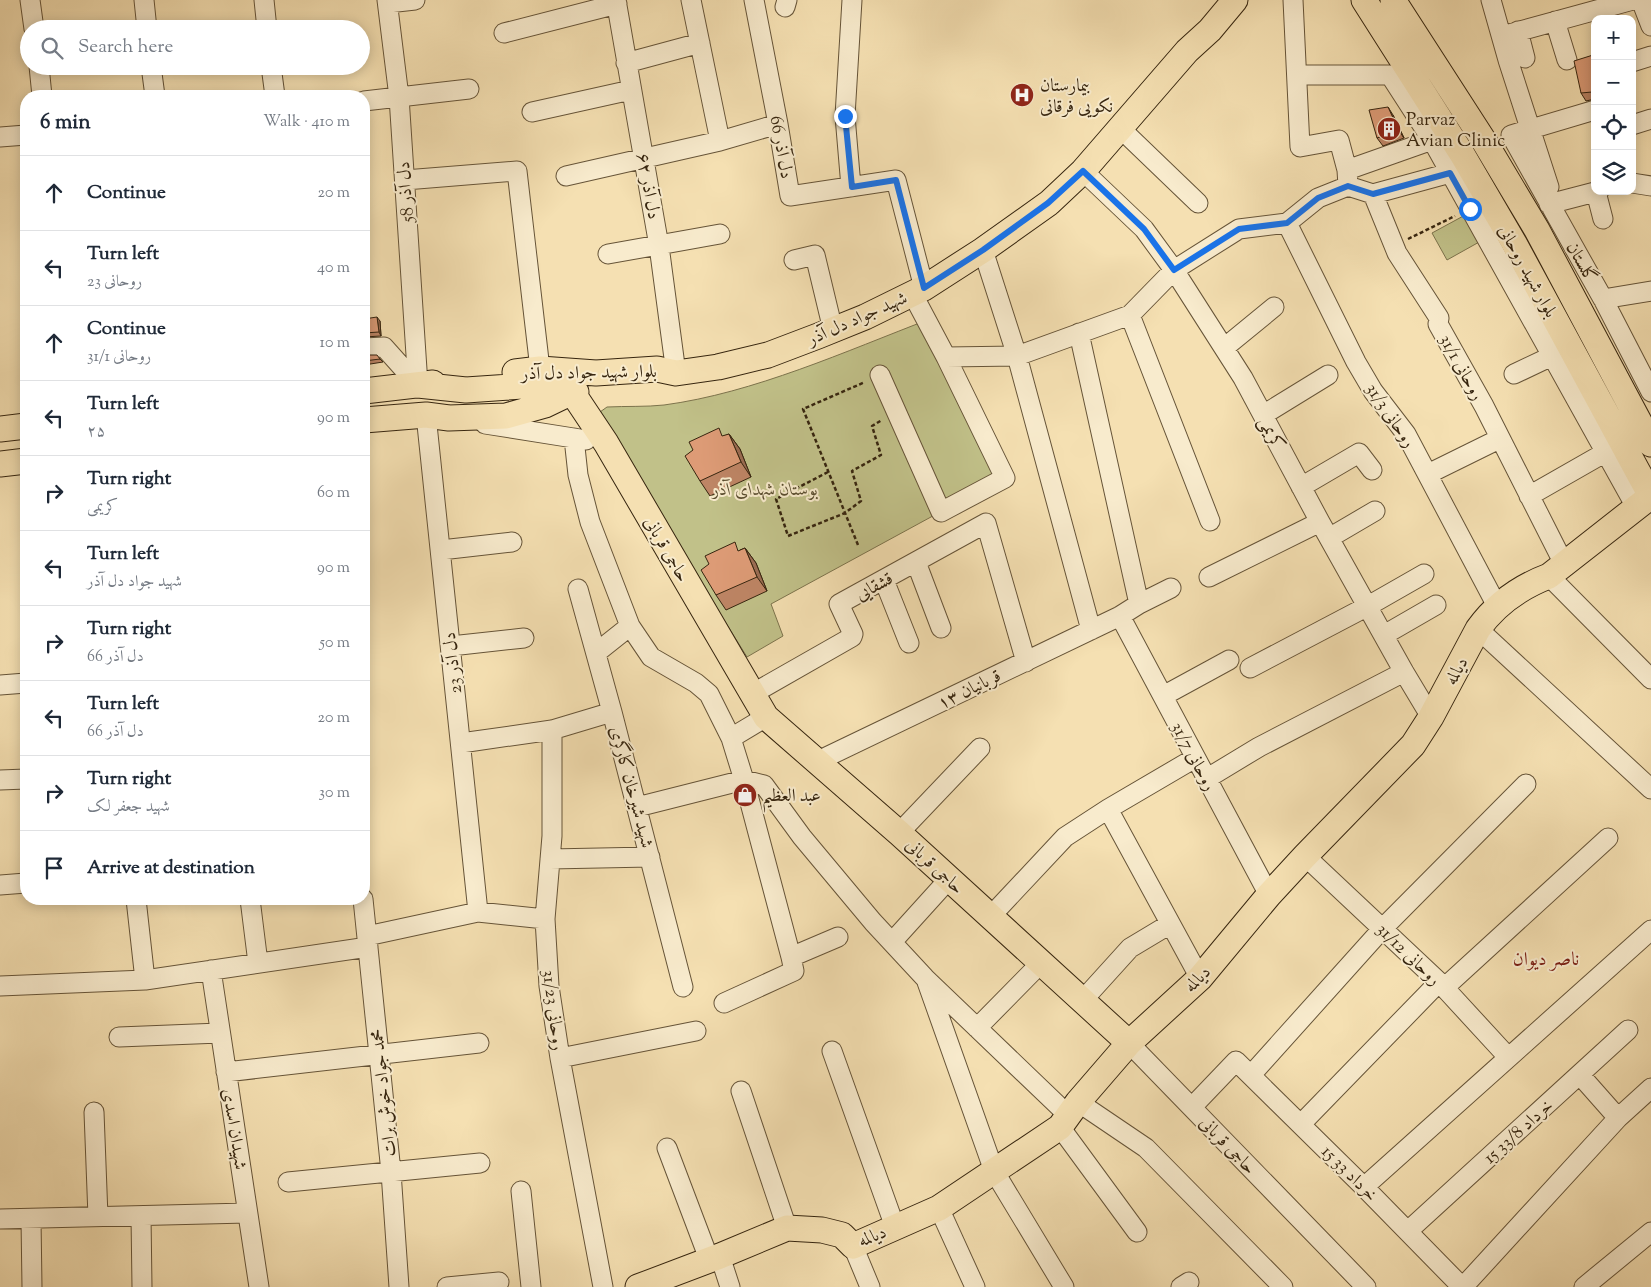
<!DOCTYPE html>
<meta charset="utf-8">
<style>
body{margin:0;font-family:"Sorts Mill Goudy",Amiri,serif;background:#f2f2f3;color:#1f2937}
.controls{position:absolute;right:15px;top:15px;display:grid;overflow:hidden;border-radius:10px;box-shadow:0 2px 12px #0003}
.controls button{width:45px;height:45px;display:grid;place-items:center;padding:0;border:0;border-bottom:1px solid #e0e1e3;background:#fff;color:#1f2937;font:25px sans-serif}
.stop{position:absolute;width:15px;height:15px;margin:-11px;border:4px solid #1a73e8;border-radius:50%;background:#fff}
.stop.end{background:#1a73e8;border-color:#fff;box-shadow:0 1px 5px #0008}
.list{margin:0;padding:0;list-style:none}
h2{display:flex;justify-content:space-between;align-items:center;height:65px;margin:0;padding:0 20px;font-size:21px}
h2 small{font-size:16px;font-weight:400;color:#747a83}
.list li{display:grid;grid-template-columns:32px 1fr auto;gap:15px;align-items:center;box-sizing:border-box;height:75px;padding:0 20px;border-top:1px solid #e0e1e3}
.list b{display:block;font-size:19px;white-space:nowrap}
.list p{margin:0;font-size:16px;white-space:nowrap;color:#747a83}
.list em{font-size:16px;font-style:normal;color:#747a83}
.icon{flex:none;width:28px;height:28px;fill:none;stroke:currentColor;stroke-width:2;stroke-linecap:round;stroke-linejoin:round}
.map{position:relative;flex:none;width:1651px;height:1287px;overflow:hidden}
.search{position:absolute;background:#fff;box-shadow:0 2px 12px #0003;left:20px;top:20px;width:350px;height:55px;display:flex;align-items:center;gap:12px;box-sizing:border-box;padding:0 18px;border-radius:28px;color:#747a83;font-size:19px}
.panel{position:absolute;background:#fff;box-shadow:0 2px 12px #0003;left:20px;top:90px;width:350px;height:815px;border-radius:20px}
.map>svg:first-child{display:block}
.green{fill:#c1c189;stroke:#7c734c}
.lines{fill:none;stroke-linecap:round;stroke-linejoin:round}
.minor-casing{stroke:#665438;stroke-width:21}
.major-casing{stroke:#36250f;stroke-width:27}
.path{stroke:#36250f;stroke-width:2.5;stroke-dasharray:4 2.5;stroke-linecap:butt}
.minor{stroke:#f8ebcd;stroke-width:19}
.major{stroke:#f5e0b2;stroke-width:25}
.wall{fill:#be8565;stroke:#36250f}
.shaded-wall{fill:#9b6c53;stroke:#36250f}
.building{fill:#dd9b76;stroke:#36250f}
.route{stroke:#1a73e8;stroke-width:6}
.labels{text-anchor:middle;stroke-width:4;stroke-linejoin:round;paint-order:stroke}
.poi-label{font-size:18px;fill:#36250f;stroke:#f8ebcd;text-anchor:start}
.street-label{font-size:18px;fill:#36250f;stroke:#f8ebcd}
.park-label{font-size:18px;font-style:italic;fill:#594c2e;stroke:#f8ebcd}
.neighbourhood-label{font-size:19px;fill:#7a1f14;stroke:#f8ebcd}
</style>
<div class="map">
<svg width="1651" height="1287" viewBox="0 0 1651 1287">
<rect width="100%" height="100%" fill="#f5e0b2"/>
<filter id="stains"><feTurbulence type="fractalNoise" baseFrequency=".004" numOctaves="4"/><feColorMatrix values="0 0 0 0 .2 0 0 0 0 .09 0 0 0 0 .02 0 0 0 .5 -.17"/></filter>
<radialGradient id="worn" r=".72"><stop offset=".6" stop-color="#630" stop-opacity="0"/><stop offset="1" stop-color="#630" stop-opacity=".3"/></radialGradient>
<!-- green -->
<path class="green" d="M1467 214 1481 241 1447 260 1432 233Z
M930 319 999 480 771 604 783 636 747 657 599 419 600 412 607 407C626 406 646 407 664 405 754 393 846 351 930 319Z"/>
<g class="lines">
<!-- minor casing -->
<g class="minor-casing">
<path id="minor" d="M30 0 34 29
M144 0 147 29
M264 0 267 29
M387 0 399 97 418 385
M616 0 659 246 676 373
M691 0 720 141
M754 0 778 124 790 196 896 180 924 288
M1293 0 1300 147 1339 140 1347 170 1348 186
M1491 0 1508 60 1549 187
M1641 0 1651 26
M388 3 415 0
M785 7 787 0
M1555 21 1567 60
M1518 31 1525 58
M504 33 617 4
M1502 36 1633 0
M1632 62 1651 56
M626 63 700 43
M39 66 42 96
M151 66 155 96
M271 66 275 96
M1297 75H1390L1432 140 1636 507
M364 101 469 89
M1595 110 1511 135 1603 299 1651 392
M532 112 631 90
M1632 125 1651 119
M1120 128 1198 203
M0 137 26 135
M1347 170 1432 140
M1083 171 1144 229 1174 270 1243 378 1320 522 1404 672 1431 717
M566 176 720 141 778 124
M405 180 517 171 540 369
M1632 183 1651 186
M1348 186 1373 194 1397 253 1439 318 1438 324 1484 406 1564 564
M851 187 845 116 852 0
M1596 192 1603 219
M1373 194 1450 173
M1549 204 1599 191
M1287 223 1356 362 1373 391 1406 434 1497 606
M983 250 1017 356 1091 630
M608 254 720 234
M794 260 815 255 833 330
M1603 299 1651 291
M1130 315 1210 521
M1079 333 1139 604
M364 348 384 347 418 385
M1224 348 1274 307
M946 357 1017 356 1130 315 1174 270 1239 229 1287 223 1318 198 1348 186
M1514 374 1552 356
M880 375 941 512 1005 478 946 357 912 293
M426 415 478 912
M1263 415 1328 375
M485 424 586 440
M574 438 578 475 590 522 630 626 651 657 696 683 709 694 731 738 744 780 791 957 794 971 724 1003
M1428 474 1499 439
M1301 487 1359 453 1372 470
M1529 496 1606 452
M1329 538 1375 511
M441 550 512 542
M916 562 941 628
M1549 576 1651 679
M1209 577 1320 522
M884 580 909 643
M578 589 612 712 683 987
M1120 616 1269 895
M1478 629 1651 789
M1384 635 1436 605
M451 646 524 638
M596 653 630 626
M1250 668 1368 606 1424 574
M0 685 26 683
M752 694 852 637 853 634 839 604 986 523 1026 662
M1163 696 1229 660
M552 730V836L545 919 549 986 560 1058 603 1287
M731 738 766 717
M461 743 552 730 612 712
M818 761 1120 616 1139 604 1171 588
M1206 779 1259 747 1404 672
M0 780 26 779
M637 807 744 780 764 785 802 837 873 922 925 978 1068 1115
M1108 809 1200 978
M899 833 980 748
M1305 856 1439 982 1508 1057
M550 859 650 857
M0 885 26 883
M136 899 145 980
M250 899 258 963
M363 899 391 1172 399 1287
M990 917 1065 837 1108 809 1195 758
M367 936 478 912 545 919
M892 942 949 879
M791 957 838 937
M211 970 259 1287
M927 982 994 1171 1064 1287
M0 986 145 980 368 947
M1444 988 1608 838
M1082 1001 1130 948 1170 924
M977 1028 1041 963
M119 1037 220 1033
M1129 1043 1366 1287
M832 1051 895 1227
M560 1058 696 1031
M226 1072 479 1043
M1251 1075 1383 928 1526 784
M1580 1075 1618 1118
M741 1091 787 1228
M1078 1102 1146 1148 1283 1287
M1192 1107 1236 1061 1364 1187 1462 1287
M94 1112 98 1217
M1301 1124 1439 982
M1060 1127 1137 1232
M667 1148 709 1259
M288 1182 480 1163
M1364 1187 1651 930
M521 1191 531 1287
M939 1208 975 1287
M141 1216 142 1287
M0 1219 247 1213
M31 1219 32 1287
M1408 1231 1628 1030
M853 1246 870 1287
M720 1256 730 1287
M447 1287 499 1282
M1181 1287 1189 1282
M1463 1287 1618 1118 1651 1088
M1584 1287 1651 1232"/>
</g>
<!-- major casing -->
<g class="major-casing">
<path id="major" d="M1364 0 1462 154 1514 243 1651 496
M1393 0 1484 141 1537 230 1651 444
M515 372 540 369 596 373 657 369 676 373 718 367 768 355 818 336 865 317 924 288 983 250 1049 203 1083 171 1187 51 1210 30 1235 0
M418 385 466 390 538 385 572 392 606 443 766 717 899 833 1129 1043
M364 391 433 383
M364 420 426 415 449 418 506 416 545 405 572 392H576
M0 429 26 426
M0 464 26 461
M638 1287 720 1256 787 1228 822 1230 842 1235 853 1246 939 1208 1060 1127 1078 1102 1129 1043 1200 978 1269 895 1305 856 1413 745 1431 717 1478 629C1496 604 1520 587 1549 576L1651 496"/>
</g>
<!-- path -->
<path class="path" d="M1408 239 1455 216
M828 472 776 499 788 536 845 513 861 501 852 471 881 455 872 426 882 420
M858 545 803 409 865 382"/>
<!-- minor -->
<use href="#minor" class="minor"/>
<!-- major -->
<use href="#major" class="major"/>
</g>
<!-- wall -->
<path class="wall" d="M1593 55 1595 58V99L1586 101 1581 93Z
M1393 115 1404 138 1383 146 1377 138Z
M364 319 380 321 381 336 364 337Z
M364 355 380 359 383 362 364 365Z
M729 434 740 449 751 477 710 496 700 481 724 436Z
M745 548 756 563 767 591 726 610 716 595 740 550Z"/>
<!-- shaded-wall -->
<path class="shaded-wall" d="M1388 107 1393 115 1404 138 1399 131Z
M377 317 380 321 381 336 379 332Z
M729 434 740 449 751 477 741 462Z
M745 548 756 563 767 591 757 577Z"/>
<!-- building -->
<path class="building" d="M1593 55 1595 62V93L1592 92 1581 93 1574 61Z
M1388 107 1399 131 1377 138 1369 110Z
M377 317 379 332 364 333V319Z
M364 355H377L380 359 364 361Z
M719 428 722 436 729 434 741 462 700 481 685 456 693 450 689 442Z
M735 542 738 551 745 548 757 577 716 595 701 570 709 564 705 556Z"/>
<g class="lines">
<!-- route -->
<path class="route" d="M845 116 852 187 896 180 924 288 983 250 1048 203 1083 171 1144 229 1174 270 1239 229 1287 223 1318 198 1348 186 1373 194 1450 173 1470 209"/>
</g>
<!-- icons -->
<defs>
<g id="hospital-disc" transform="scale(1.25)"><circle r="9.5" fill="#8f2418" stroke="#f8ebcd"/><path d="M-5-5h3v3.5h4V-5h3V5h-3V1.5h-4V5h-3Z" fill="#fff"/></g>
<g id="building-disc" transform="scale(1.25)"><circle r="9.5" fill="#8f2418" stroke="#f8ebcd"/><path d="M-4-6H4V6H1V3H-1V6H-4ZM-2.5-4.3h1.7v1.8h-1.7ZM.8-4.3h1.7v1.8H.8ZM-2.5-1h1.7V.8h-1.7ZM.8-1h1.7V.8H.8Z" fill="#fff"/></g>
<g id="shop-disc" transform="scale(1.25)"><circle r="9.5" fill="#8f2418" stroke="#f8ebcd"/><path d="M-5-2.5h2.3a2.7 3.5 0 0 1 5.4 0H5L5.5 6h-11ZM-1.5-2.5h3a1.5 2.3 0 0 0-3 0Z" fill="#fff"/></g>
</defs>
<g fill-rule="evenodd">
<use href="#hospital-disc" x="1022" y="95"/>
<use href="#building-disc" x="1389" y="129"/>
<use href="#shop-disc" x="745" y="795"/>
</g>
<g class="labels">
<!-- poi labels -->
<g class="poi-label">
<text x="1040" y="91">بیمارستان<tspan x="1040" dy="21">نکویی فرقانی</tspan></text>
<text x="1406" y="125">Parvaz<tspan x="1406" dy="21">Avian Clinic</tspan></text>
<text x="762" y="801">عبد العظيم</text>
</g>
<!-- street labels -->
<g class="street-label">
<text transform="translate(782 147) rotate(80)" y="6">دل آذر 66</text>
<text transform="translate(649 186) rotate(80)" y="6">دل آذر ۶۲</text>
<text transform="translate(405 192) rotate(-94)" y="6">دل آذر 58</text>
<text transform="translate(1582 262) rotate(60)" y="6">گلستان</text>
<text transform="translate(1528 271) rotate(61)" y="6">بلوار شهید روحانی</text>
<text transform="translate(857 318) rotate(-24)" y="6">شهید جواد دل آذر</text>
<text transform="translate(1462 367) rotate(61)" y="6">روحانی 31/1</text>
<text transform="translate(589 372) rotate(-1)" y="6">بلوار شهید جواد دل آذر</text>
<text transform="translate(1391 415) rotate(56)" y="6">روحانی 31/3</text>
<text transform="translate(1272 433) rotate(62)" y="6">کریمی</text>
<text transform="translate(667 549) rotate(60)" y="6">حاجی قربانی</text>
<text transform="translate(874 586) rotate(-29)" y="6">قشقایی</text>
<text transform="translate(452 663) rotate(-96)" y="6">دل آذر 23</text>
<text transform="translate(1456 671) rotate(-62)" y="6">دیالمه</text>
<text transform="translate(969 689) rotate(-26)" y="6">۱۳ قربانیان</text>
<text transform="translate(1194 756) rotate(62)" y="6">روحانی 31/7</text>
<text transform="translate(632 787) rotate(75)" y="6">شهید شیرخان کارگری</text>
<text transform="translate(935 866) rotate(43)" y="6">حاجی قربانی</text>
<text transform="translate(1409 954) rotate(44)" y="6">روحانی 31/12</text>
<text transform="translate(1197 979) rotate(-46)" y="6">دیالمه</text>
<text transform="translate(554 1010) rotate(83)" y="6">روحانی 31/23</text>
<text transform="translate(383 1093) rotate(-96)" y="6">محمد جواد خوش برات</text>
<text transform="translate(235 1129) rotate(81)" y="6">شهیدان اسدی</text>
<text transform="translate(1518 1131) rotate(-42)" y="6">15 خرداد 33/8</text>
<text transform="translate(1228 1145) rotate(46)" y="6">حاجی قربانی</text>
<text transform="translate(1350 1173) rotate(45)" y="6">15 خرداد 33</text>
<text transform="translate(872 1236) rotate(-22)" y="6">دیالمه</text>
</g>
<!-- park labels -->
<g class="park-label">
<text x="765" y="495">بوستان شهدای آذر</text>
</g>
<!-- neighbourhood labels -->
<g class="neighbourhood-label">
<text x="1546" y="965">ناصر دیوان</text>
</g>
</g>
<rect width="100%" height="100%" filter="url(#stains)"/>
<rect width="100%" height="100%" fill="url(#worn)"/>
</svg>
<div class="controls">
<button>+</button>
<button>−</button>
<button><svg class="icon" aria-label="locate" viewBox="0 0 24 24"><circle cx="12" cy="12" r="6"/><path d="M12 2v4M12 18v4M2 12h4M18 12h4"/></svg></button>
<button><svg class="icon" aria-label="layers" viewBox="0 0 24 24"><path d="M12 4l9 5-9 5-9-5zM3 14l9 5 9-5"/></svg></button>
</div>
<div class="stop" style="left:1470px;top:209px"></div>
<div class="stop end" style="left:845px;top:116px"></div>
<div class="search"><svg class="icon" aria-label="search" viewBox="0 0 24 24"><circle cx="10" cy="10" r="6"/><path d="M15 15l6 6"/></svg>Search here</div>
<section class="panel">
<h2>6 min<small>Walk · 410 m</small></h2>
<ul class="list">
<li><svg class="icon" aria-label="ahead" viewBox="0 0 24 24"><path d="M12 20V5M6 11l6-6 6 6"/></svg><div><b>Continue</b></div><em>20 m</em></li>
<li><svg class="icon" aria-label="left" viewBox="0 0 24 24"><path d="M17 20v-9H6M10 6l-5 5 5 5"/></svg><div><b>Turn left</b><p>روحانی 23</p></div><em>40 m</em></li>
<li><svg class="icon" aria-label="ahead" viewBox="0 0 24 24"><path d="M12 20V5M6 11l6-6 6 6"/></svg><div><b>Continue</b><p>روحانی 31/1</p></div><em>10 m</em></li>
<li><svg class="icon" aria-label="left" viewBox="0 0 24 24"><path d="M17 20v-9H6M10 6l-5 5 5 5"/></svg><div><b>Turn left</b><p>۲۵</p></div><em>90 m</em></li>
<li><svg class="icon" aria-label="right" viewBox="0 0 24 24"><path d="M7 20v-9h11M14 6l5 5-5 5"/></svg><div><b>Turn right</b><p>کریمی</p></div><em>60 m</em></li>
<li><svg class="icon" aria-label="left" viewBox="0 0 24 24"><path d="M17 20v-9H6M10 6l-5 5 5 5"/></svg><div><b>Turn left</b><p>شهید جواد دل آذر</p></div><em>90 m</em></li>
<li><svg class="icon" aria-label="right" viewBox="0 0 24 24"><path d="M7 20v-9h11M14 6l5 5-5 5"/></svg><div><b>Turn right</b><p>دل آذر 66</p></div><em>50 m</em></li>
<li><svg class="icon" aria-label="left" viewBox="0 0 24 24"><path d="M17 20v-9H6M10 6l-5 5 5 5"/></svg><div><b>Turn left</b><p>دل آذر 66</p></div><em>20 m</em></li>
<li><svg class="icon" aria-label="right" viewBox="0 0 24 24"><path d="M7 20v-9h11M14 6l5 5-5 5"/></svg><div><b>Turn right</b><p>شهید جعفر لک</p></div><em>30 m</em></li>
<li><svg class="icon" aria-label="arrive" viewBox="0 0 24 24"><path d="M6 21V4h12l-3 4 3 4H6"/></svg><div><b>Arrive at destination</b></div></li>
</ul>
</section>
</div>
